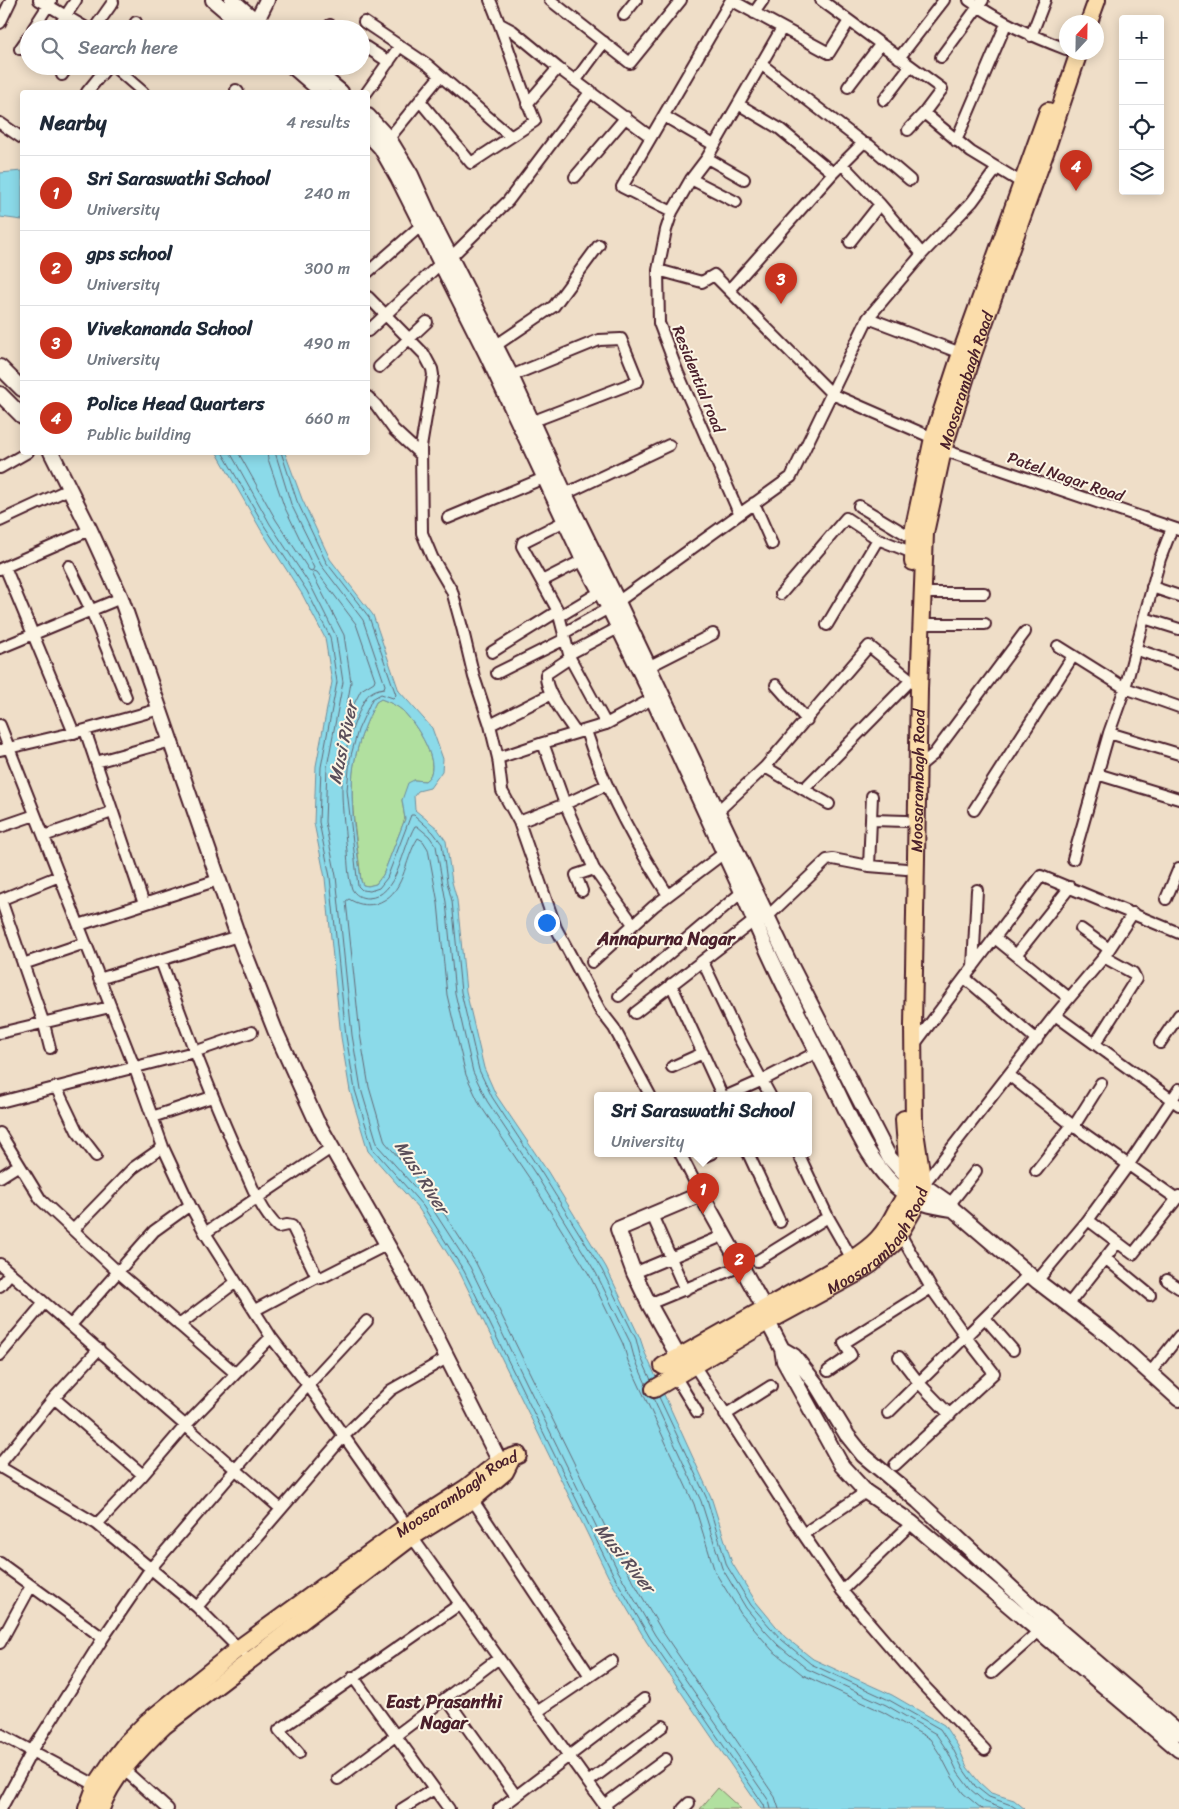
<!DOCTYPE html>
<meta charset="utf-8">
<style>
body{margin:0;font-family:Sriracha,sans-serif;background:#f6f6f7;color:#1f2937}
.controls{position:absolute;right:15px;top:15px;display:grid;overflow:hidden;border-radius:5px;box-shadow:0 2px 12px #0003}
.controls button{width:45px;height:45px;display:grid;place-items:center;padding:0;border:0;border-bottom:1px solid #e0e1e3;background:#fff;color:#1f2937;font:25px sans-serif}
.compass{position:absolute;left:1059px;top:15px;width:45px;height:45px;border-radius:50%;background:#fff;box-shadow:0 2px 12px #0003;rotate:22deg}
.you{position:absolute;left:546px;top:922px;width:18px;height:18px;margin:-12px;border:4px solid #fff;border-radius:50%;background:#1a73e8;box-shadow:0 0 0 8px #1a73e833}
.badge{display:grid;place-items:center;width:32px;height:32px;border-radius:50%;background:#c8321e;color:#fff;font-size:16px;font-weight:700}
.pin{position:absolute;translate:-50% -41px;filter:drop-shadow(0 1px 2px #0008)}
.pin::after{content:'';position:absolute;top:26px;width:18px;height:15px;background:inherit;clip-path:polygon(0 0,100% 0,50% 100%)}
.popup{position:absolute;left:594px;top:1092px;width:218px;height:65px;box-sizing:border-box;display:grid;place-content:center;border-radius:5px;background:#fff;filter:drop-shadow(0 1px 4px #0005);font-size:16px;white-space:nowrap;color:#747a83}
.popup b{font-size:19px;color:#1f2937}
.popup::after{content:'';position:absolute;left:50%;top:100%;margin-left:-10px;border:10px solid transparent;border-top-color:#fff}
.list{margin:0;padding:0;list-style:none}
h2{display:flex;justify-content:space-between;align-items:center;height:65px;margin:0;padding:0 20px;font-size:21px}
h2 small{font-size:16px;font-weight:400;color:#747a83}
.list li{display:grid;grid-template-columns:32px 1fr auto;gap:15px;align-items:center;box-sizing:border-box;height:75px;padding:0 20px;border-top:1px solid #e0e1e3}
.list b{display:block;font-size:19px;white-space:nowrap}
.list p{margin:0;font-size:16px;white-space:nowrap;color:#747a83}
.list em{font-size:16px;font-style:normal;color:#747a83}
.icon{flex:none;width:28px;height:28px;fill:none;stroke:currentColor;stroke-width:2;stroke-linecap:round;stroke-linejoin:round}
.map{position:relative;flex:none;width:1179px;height:1809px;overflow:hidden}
.search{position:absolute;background:#fff;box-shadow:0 2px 12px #0003;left:20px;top:20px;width:350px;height:55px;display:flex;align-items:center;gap:12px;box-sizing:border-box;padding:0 18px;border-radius:28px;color:#747a83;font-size:19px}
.panel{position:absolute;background:#fff;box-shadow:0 2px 12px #0003;left:20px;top:90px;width:350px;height:365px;border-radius:5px}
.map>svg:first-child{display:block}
.green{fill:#b1e09f;stroke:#7e8065}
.water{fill:#8bdae9;stroke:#718f9d;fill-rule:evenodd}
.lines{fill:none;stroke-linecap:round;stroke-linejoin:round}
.shore{stroke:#646a77;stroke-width:1}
.street-casing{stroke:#4a1f2b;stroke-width:14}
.secondary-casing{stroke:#4a1f2b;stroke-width:18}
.primary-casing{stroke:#4a1f2b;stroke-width:20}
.street{stroke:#fcf5e5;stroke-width:10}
.secondary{stroke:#fcf5e5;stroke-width:14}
.primary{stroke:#fbddab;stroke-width:16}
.labels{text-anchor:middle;stroke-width:4;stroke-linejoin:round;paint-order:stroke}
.street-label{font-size:16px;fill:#4a1f2b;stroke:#fcf5e5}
.water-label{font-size:18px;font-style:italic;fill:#5a4e5a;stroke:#fcf5e5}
.neighbourhood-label{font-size:18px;font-weight:bold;fill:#4a1f2b;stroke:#fcf5e5}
</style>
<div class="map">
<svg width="1179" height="1809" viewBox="0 0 1179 1809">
<rect width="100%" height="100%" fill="#efdec8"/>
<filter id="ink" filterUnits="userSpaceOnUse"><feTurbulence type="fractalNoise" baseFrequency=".02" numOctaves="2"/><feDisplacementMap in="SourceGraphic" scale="10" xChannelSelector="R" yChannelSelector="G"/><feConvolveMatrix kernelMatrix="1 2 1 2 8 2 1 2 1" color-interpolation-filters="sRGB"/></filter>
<g filter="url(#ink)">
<!-- green -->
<path class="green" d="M381 699C389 702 396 705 402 710 415 722 446 768 425 781L414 780 402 800 405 819 383 875 376 884 368 886 363 885 361 881C358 845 347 793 355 759 359 739 367 720 376 702Z
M718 1788 741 1809H700Z"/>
<!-- water -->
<path class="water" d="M22 171V220L0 217V173Z
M217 453H285L302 499 330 559 373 615 399 691 432 728 443 759 442 771 430 788 418 791 414 796 415 810 437 828 446 841 452 882 457 900 466 991 484 1068 496 1095 548 1172 606 1267 640 1338 645 1353 711 1497 732 1563 756 1602 785 1637 813 1659 892 1695 944 1725 958 1746 967 1767 979 1782 991 1793 1014 1800 1025 1809H761L646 1641 608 1576 460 1273 419 1209 368 1151 350 1091 341 1037 325 878 314 823 316 766 332 682 325 638 302 594 261 530ZM381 699C389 702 396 705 402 710 415 722 446 768 425 781L414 780 408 783 402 800 405 819 383 875 376 884 368 886 363 885 361 881C357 845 347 795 355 759 359 739 367 720 376 702Z"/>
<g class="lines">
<!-- shore -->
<path class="shore" d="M222 452 265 527 307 591 330 637 337 682 321 767 319 822 330 877 346 1036 355 1090 373 1149 423 1206 464 1271 613 1574 650 1638 764 1805 765 1809
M230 452 270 524 312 588 336 636 343 682 327 767 325 822 336 876 352 1035 361 1089 378 1146 428 1202 470 1267 618 1571 655 1635 769 1801 771 1809
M238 452 276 520 309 570 312 571 314 568 284 506 268 459 267 452
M275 452 291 504 321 565 363 620 385 685 384 688C368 690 364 699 359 712 336 764 341 797 347 851 348 863 348 877 352 889 355 895 361 898 368 898 398 897 402 847 415 826H417L429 836 436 846 446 902 455 993 473 1072 487 1101 538 1178 596 1273 630 1342 634 1357 646 1384
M281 452 297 501 326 562 369 617 396 695 393 698 381 694 372 699 358 730 350 759 347 790 358 886 362 890 370 891 379 888 387 878 411 815H414L433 832 442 844 447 882 452 901 461 992 479 1070 492 1097 543 1175 602 1270 636 1339 640 1355 651 1380
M314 571 317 572 356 624 375 679 374 682 361 690 349 714 346 711 351 682 344 635 313 575Z
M659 1397 707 1499 727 1566 751 1605 770 1627 782 1640 811 1664 889 1700 940 1729 953 1749 963 1769 975 1786 989 1797 1011 1805 1017 1809
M653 1398 701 1501 722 1568 746 1608 765 1631 778 1645 807 1669 886 1705 936 1734 948 1752 958 1773 970 1789 985 1802 1004 1809
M779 1809 775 1797 662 1631 625 1567 476 1263 434 1198 385 1142 369 1087 360 1034 346 901 349 899C357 904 365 906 375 904 406 895 403 861 418 838L423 841 428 849 438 903 447 995 466 1075 480 1105 532 1182 590 1276 623 1344 628 1361 694 1504 715 1572 741 1614 772 1650 803 1675 883 1712 930 1739 941 1756 952 1777 963 1793 982 1809"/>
<!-- street casing -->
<g class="street-casing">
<path id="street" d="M39 0 88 29
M550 0 630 63 681 0
M821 0 942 89 924 113 908 130
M969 0C1000 22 1032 36 1066 49
M754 13 763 0
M624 15 636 0
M364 22 428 65 510 136
M0 23 11 0
M500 24 513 31 558 68 651 137
M330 25 336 29
M33 29 51 1
M57 29 76 0
M94 29 113 2
M132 29 136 22
M1031 36 1045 0
M361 44 389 62
M20 49 29 36
M941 57 983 0
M899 58 944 0
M761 64 863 143 869 145 910 180
M113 66 143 92
M62 75 68 66
M576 80 604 42
M848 87 880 45
M236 90 238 92
M87 92 108 66
M367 92 399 47
M884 100 910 66
M420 101 471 163 535 121C518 82 507 40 490 0
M527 104 558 68
M738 104 780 129 833 173
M924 113 971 152 1027 186
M664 116 714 145
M0 123 22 138
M956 141 1006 24
M385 143 440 76
M707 158 744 179
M842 164 880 204 922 254
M575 177 626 117
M691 179 736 202
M672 212 622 187 731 0 829 53 849 21
M850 242 880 204
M450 258 508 201 591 91
M658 270 702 282 714 275 832 394 933 438
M368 272 425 222
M729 290 833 173 863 143
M368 297 424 354 432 369 433 375 421 447 422 533 432 557 452 591 463 631 474 677 490 725 498 758 502 791 519 822 556 928 600 1010 614 1028 650 1095
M868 318 966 355
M368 331 441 263
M495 346 554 306 599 245
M379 367 427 322
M511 376 599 340 621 339 638 381 531 422
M368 397 376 405 394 430 421 455
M938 448 1179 530
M0 468 28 452
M565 494 669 445
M754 503 772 544
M859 506 914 539
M739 513 678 373 659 323 658 270 666 230 672 212 691 179 707 158 782 28
M448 518 544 478
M0 521 69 489
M565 521 523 542 522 546 558 611 570 658 606 724
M69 566 91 610 126 697
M5 567 74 733
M0 569 90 530
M542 581 583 560
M1152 587 1179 596
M922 593H984
M781 594 846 518 878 539 913 553
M560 616 600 592
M1144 618 1179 629
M921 624H985
M827 625 878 539
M564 633 609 608 791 477 868 318 922 254 972 202 997 168
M1058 646 1125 688 1179 707
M0 648 121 598
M1135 649 1179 664
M492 652 558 611
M569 654 618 628
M570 658 546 674C544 691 567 719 576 733
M648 667 713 634
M497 673 565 639
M776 685 807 720
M0 725 134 1066 163 1147 190 1205 205 1233 271 1337 308 1385 407 1526
M490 725 551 694
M85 730 144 904
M586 731C605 790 635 844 668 895
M1109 733 1179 754
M0 750 85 730 160 709
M498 758 543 743
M96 762 171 741
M765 767 829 804
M918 767 934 754 1025 632
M1097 774 1179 799
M974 810 1073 656
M717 812 765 767 869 646 911 680 804 789
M872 820 906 821
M519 822 565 804 606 785
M0 827 35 815
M44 836 112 812
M1073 859 1109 733 1125 688 1160 559 1172 528
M869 866 872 796
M582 891 576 875 594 869
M1166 899 1179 868
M0 900 59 876
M1 900 44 1024 50 1048
M768 916 827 860 833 859 869 866 906 869
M633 924 594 869 565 804 543 743 606 724 652 699
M79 925 218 880
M1081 929 1109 949
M995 938 1069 998
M1016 955 1070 887
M161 961C185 1027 210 1093 239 1157 249 1179 260 1211 278 1227L287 1225 292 1226 317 1277 255 1310
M592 962 654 906 724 853
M703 962 739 1038 770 1095
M23 964 85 943
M973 967 977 890
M965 978 1037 1040
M99 979 238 936
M671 984 722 1095
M619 996 742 892
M635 1013 754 921
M1055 1015 1179 1105
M0 1033 110 1007
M1160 1043 1179 1015
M1095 1044 1136 979 1133 973 1104 957
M914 1045 1041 876 1179 933
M672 1067 703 1053
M1009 1075 1072 1125 1177 1199
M56 1087 77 1131 96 1156
M729 1095 763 1080 817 1052
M0 1102 194 1052 252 1032
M152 1117 212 1097
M1074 1126 1101 1083
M0 1133 41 1200 118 1272 235 1373
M680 1153 701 1194
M748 1153 780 1222
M798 1153 828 1217 852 1259
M703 1157 712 1153
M1036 1171 1072 1125
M0 1177 19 1165
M923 1185 1055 1015 1104 957 1133 913
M950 1204 976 1171
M652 1215 685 1290
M1088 1220 1133 1254 1179 1196
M73 1230 133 1168 163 1147
M205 1233 331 1148
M1105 1258 1150 1295
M757 1261 828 1217
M0 1264 281 1509
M634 1273 725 1235
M317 1277 321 1278 388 1244
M1167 1280 1179 1288
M1037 1281 1088 1220 1129 1164 1179 1089
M0 1286 10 1273
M649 1304 741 1266
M1068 1305 1117 1243
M985 1318 1013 1350
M71 1325 154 1231 190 1205
M179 1325 236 1282
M0 1355 44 1303
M899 1357 919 1383 950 1415
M694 1365 803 1534 842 1591 923 1685 985 1750
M828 1371 851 1355 844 1343 931 1288
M1150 1373 1179 1336
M675 1376 697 1412
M54 1398 143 1475
M888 1413 1029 1274
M725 1415 771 1386
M0 1464 54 1398 99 1349
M895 1465 994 1373 966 1337 931 1288 900 1234
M0 1467 97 1524 197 1607 242 1652
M470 1496 590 1676 612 1661
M97 1524 143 1475 185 1426 271 1337
M803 1534 866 1492
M412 1537 607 1809
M0 1563 103 1638
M842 1591 912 1523
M197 1607 344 1436 391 1390 447 1358
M0 1643 31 1586
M992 1673 1039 1631
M353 1677 449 1809
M446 1698 516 1796
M537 1712 590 1676
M0 1734 101 1788
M299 1753 279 1730 460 1604
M121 1767 168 1809
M338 1779 499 1658
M588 1782 663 1726
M604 1805 666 1759
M1 1809 32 1751 103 1638 151 1568 308 1385 367 1321
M402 1809 434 1789
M499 1809 644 1699
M683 1809 689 1803"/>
</g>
<!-- secondary casing -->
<g class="secondary-casing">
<path id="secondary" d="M213 0 247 29
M232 0 265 29
M253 28 267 0
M292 66 322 92
M310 66 341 92
M368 116 389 139 411 175 431 219 511 376 565 494 617 600 789 962 889 1157 906 1176 923 1185 950 1204 953 1209 1037 1281 1109 1336 1179 1399
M368 134 381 148 398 178 486 353 583 560 609 608 647 686 744 896C769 959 801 1019 831 1079 850 1116 870 1169 905 1194 917 1203 937 1207 952 1209
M0 367 22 389
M0 394 22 416
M51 452 90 530 121 598 238 936 275 1030 316 1120 412 1288 504 1470
M768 1322 782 1349 784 1361 842 1466 866 1492 912 1523 1179 1750
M782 1349 794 1356 816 1384 847 1435 863 1455 918 1501 1030 1605 1179 1733
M678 1356 649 1304 634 1273 618 1229 701 1194 765 1309"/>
</g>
<!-- primary casing -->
<g class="primary-casing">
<g id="primary">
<path d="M1089 22 1097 0"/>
<path d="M913 562 914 527 933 438 961 353 1048 111"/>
<path d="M663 1366 852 1259C874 1245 884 1235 896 1211 899 1206 904 1199 905 1194 910 1174 905 1140 904 1119"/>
<path id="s1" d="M654 1389 762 1325 856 1274 871 1264 894 1243 919 1200 923 1185 914 1125 913 1026 919 689 925 533 943 450 972 357 1045 153 1079 52"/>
<path id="s2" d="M87 1809 96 1785 113 1760 127 1742 147 1722 239 1648 407 1526 466 1488 500 1461 518 1455"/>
<path d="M101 1809C110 1779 142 1747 164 1726L412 1537 472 1500 505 1472 512 1458"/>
</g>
</g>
<!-- street -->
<use href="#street" class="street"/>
<!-- secondary -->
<use href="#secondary" class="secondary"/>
<!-- primary -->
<use href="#primary" class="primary"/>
</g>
</g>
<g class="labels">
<!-- street labels -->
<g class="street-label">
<text transform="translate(699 379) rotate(68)" y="6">Residential road</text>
<text dy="6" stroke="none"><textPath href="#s1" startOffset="1158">Moosarambagh Road</textPath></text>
<text transform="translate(1066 476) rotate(19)" y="6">Patel Nagar Road</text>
<text dy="6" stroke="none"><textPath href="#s1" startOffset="752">Moosarambagh Road</textPath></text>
<text dy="6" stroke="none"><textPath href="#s1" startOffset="272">Moosarambagh Road</textPath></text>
<text dy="6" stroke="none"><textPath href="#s2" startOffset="492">Moosarambagh Road</textPath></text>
</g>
<!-- water labels -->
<g class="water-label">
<text transform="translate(343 743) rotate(-78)" y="6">Musi River</text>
<text transform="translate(422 1177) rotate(57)" y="6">Musi River</text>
<text transform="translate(625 1558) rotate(51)" y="6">Musi River</text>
</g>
<!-- neighbourhood labels -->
<g class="neighbourhood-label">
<text x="666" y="945">Annapurna Nagar</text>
<text x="444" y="1708">East Prasanthi<tspan x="444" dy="21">Nagar</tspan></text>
</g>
</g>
</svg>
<div class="controls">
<button>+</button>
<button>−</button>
<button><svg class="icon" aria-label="locate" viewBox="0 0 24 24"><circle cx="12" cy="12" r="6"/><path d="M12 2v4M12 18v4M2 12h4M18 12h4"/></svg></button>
<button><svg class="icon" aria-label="layers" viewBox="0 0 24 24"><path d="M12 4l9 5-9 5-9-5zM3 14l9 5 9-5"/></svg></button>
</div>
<svg class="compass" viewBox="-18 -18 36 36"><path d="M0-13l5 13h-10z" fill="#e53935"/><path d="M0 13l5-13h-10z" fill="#747a83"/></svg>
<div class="you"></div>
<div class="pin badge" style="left:703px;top:1214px">1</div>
<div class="popup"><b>Sri Saraswathi School</b>University</div>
<div class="pin badge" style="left:739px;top:1284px">2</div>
<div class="pin badge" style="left:781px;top:304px">3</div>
<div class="pin badge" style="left:1076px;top:191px">4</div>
<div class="search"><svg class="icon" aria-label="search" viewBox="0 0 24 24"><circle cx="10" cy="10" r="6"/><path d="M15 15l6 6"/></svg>Search here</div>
<section class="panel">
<h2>Nearby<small>4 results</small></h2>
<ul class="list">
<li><span class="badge">1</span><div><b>Sri Saraswathi School</b><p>University</p></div><em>240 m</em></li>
<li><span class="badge">2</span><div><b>gps school</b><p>University</p></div><em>300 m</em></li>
<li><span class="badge">3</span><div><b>Vivekananda School</b><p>University</p></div><em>490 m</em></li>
<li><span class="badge">4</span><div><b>Police Head Quarters</b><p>Public building</p></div><em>660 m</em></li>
</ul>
</section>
</div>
